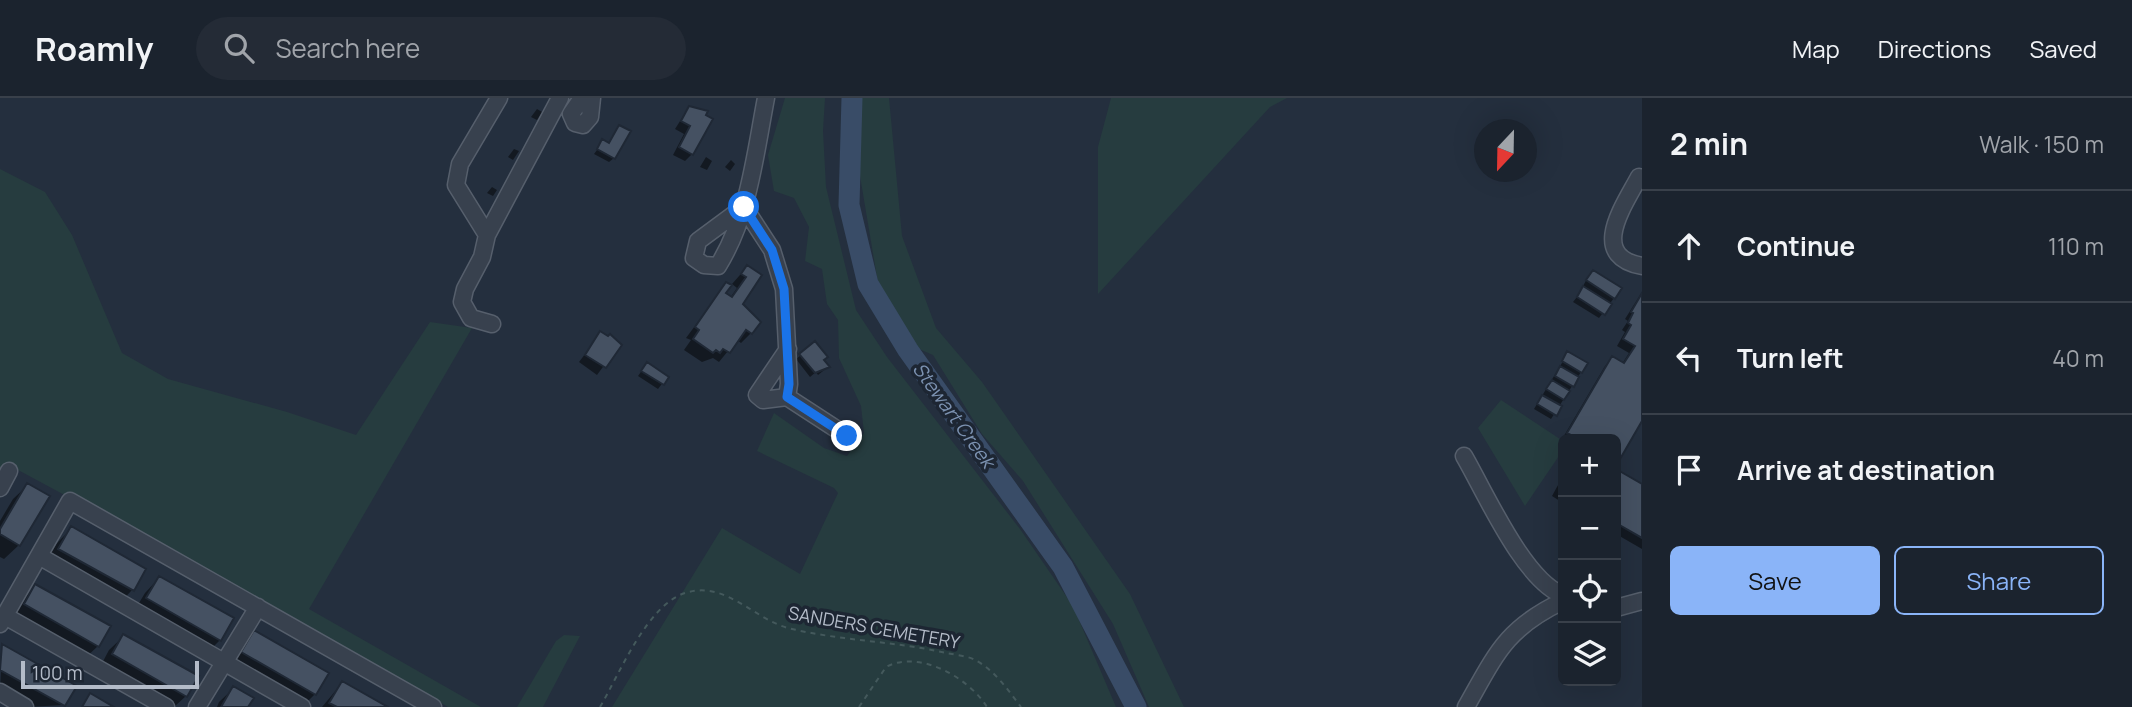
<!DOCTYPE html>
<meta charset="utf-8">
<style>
body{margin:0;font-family:Manrope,sans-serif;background:#242b36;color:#f1f3f6}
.controls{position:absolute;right:21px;bottom:21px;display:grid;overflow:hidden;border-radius:10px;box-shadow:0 7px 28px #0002}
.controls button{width:63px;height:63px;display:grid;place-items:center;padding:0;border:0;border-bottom:2px solid #39404a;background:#1b232e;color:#f1f3f6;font:35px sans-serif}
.compass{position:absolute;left:1474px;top:21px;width:63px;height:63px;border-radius:50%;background:#1b232e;box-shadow:0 7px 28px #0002;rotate:202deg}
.scale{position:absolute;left:21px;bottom:18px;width:178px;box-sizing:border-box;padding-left:7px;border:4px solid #b4bcc9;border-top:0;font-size:19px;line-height:24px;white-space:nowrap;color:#b4bcc9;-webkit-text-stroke:5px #1d2633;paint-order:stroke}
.stop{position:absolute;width:21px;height:21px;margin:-16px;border:5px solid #1a73e8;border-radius:50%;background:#fff}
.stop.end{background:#1a73e8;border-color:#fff;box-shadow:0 2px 7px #0008}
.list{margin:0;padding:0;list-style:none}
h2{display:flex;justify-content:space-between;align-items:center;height:91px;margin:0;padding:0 28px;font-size:30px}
h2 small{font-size:23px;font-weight:400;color:#a0a4aa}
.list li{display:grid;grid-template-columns:46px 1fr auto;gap:21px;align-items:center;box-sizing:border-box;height:112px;padding:0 28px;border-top:2px solid #39404a}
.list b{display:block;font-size:26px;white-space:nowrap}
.list em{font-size:23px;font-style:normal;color:#a0a4aa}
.actions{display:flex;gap:14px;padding:21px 28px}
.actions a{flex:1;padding:16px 0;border:2px solid #8ab4f8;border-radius:10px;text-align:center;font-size:24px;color:#8ab4f8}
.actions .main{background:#8ab4f8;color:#111}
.icon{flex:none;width:38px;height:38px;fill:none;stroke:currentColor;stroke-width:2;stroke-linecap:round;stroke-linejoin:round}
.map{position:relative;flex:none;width:1642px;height:609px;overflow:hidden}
header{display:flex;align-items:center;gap:42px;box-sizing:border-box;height:98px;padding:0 35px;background:#1b232e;border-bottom:2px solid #39404a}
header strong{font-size:33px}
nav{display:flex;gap:38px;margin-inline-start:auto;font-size:24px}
.search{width:490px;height:63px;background:#242b36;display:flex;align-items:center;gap:18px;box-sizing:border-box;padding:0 24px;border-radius:38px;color:#a0a4aa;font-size:26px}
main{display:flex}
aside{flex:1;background:#1b232e}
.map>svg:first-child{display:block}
.green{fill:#263c3f}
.shadow{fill:#0007}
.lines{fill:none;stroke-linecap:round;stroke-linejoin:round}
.river{stroke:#394c67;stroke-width:21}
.building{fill:#455162;stroke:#1f2835;stroke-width:2}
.minor-casing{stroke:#565f6c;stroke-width:19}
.path{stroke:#44595c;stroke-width:2;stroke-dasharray:5 5;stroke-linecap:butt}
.minor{stroke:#38414e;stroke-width:16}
.route{stroke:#1a73e8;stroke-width:9}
.labels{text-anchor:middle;stroke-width:7;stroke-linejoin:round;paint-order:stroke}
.street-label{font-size:18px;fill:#b4bcc9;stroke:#1d2633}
.water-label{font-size:19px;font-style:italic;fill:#7c92b1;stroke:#1d2633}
</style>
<header>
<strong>Roamly</strong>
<div class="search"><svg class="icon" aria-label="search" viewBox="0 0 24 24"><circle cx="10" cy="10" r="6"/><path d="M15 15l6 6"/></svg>Search here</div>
<nav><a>Map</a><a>Directions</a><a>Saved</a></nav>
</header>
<main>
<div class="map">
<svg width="1642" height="609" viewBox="0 0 1642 609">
<rect width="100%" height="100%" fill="#242f3e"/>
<!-- green -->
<path class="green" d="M785 0H825L823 33 826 89 856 212 887 259 1020 431 1073 508 1116 609H612L722 430 800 476 838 395 834 390 757 353 774 315 824 350 847 358 864 335 861 308 839 260 838 222 827 206 822 171 805 163 809 129 794 100 774 93 768 57Z
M860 0H889L902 138 936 230 982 284 1130 496 1184 609H1149L1113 526 1023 383 982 336 933 257 912 248 907 235 879 191 860 78Z
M1111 0H1287L1270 9 1098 196V49Z
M0 71 45 94 72 137 122 255 168 281 287 314 356 337 430 224 472 230 309 511 481 609H448L275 510 5 365 0 373Z
M1501 302 1563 343V352L1525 408 1478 330Z
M564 537 580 538 543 609H517L556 543Z"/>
<!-- shadow -->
<path class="shadow" d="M689 9 692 56 685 63 673 57 684 36 675 31Z
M537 11 542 14 537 22 531 19Z
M619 29 614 60 609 64 594 56 603 44 608 46Z
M514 51 519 53 513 62 508 59Z
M706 59 712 63 707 72 700 69Z
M731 62 735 66 730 73 725 69Z
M492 89 497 92 493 98 487 95Z
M747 169 760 178 740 206 751 235 741 245 737 242 719 264 713 260 702 264 684 252 691 242 686 240 726 186 724 196 730 200 737 190 732 186Z
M1588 179 1614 200 1599 220 1573 204 1585 189 1583 188Z
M1642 194V319L1616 364V341L1561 343 1605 268 1613 261 1622 266 1629 255 1617 248 1625 234 1622 232 1628 223 1625 221Z
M601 235 619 247 597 277 579 264Z
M1568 255 1581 274 1551 321 1534 311Z
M801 257 822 262 828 269 818 277 816 274 810 279 796 261Z
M643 271 667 279 658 291 638 278Z
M1616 373 1642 388V451L1616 436Z
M1563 378V405L1552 398Z
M28 387 19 447 4 461 0 459V423L13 401Z
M71 431 144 472 132 492 118 507 45 465 57 445Z
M159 480 220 542 206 556 133 515 145 495Z
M36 488 98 548 83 562 11 521 21 503Z
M254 534 315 596 302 609 228 569 239 549Z
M124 538 186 598 174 609H166L99 571 109 552Z
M2 548 64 607 27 609 0 594Z
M342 585 385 609H322Z
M234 590 246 609H217L219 604Z"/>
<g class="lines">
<!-- river -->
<path class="river" d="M852 0 849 107 868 186 908 252 1063 469 1136 609"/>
</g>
<!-- building -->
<path class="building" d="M689 8 708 13 706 17 713 21 693 57 679 49 690 28 681 23Z
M619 27 631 33 615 61 597 51 602 41 609 45Z
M747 167 762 177 743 206 761 224 752 236 746 232 730 255 723 251 720 255 716 252 713 255 693 241 699 232 695 229 726 184 732 187 726 195 732 199 746 179 741 176Z
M1593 172 1622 190 1615 201 1586 182Z
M1583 188 1612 206 1605 217 1577 199Z
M1642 195V323L1616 368V341H1578L1567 335 1612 258 1624 265 1635 248 1623 241 1631 227 1628 225 1633 215 1631 214Z
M600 233 608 238 610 236 622 247 606 270 585 257Z
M815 243 828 259 824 262 830 269 815 275 799 256Z
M1567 253 1588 265 1582 275 1562 263Z
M647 264 669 279 664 287 641 273Z
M1560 268 1579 279 1574 289 1555 278Z
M1552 282 1570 293 1564 302 1546 291Z
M1542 297 1562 308 1557 318 1537 306Z
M1616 371 1642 386V440L1616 425Z
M27 385 50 398 20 448 0 436V431Z
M71 428 146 471 134 493 58 451Z
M159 478 234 520 221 543 146 500Z
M35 486 111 528 99 549 24 506Z
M254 532 329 575 316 597 241 554Z
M123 536 199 578 187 599 112 556Z
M2 546 77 588 65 608 0 572Z
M342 583 388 609H337L329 605Z
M233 588 254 600 248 609H221Z
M90 595 114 609H82Z"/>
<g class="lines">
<!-- minor casing -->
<g class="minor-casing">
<path id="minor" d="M582 0 571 16 575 25 583 27 590 19 592 0
M1639 79C1625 106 1587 158 1642 168
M744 109 698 143 694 160 704 167 718 168C749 118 755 57 766 0
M744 109 772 152 784 191 789 286 787 299 847 338
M487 137 560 0
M492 226 471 220 462 204 465 191 482 159 487 137 456 87 460 66 499 0
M787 299 763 302 757 297 788 251
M1464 358C1485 394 1524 483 1563 497
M0 390 9 373
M39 458 302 609
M1616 510 1642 503
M5 518 166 609
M0 526 70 403 433 609
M0 594 25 609
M197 609 258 509
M1466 609C1496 556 1506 530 1563 503"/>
</g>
<!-- path -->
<path class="path" d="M600 609C619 577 647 507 685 495 725 482 754 521 788 530 840 543 895 543 946 555 956 557 969 558 977 563 996 574 1008 592 1021 609
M859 609 886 569C919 551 969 580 987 609"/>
<!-- minor -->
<use href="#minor" class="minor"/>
</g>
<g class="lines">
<!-- route -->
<path class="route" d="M744 109 772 152 784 191 789 286 787 299 847 338"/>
</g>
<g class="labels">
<!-- street labels -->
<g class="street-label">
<text transform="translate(874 530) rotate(10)" y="6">SANDERS CEMETERY</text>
</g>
<!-- water labels -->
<g class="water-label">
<text transform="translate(954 317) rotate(54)" y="7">Stewart Creek</text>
</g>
</g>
</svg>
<div class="controls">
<button>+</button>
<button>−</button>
<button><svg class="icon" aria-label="locate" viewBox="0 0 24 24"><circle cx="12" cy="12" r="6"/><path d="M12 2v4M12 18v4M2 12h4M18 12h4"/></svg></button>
<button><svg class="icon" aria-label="layers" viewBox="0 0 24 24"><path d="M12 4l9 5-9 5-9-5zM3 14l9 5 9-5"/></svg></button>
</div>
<svg class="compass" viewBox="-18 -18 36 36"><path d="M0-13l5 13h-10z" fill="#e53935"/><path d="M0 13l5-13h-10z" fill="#a0a4aa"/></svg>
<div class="scale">100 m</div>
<div class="stop" style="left:744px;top:109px"></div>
<div class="stop end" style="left:847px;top:338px"></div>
</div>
<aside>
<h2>2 min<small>Walk · 150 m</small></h2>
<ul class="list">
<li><svg class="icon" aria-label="ahead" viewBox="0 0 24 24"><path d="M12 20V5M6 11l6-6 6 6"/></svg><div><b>Continue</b></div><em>110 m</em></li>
<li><svg class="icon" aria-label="left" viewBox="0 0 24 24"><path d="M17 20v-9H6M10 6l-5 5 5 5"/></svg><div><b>Turn left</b></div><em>40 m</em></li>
<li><svg class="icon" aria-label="arrive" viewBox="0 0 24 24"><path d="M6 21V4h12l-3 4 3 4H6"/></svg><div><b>Arrive at destination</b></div></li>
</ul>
<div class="actions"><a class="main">Save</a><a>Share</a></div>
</aside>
</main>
